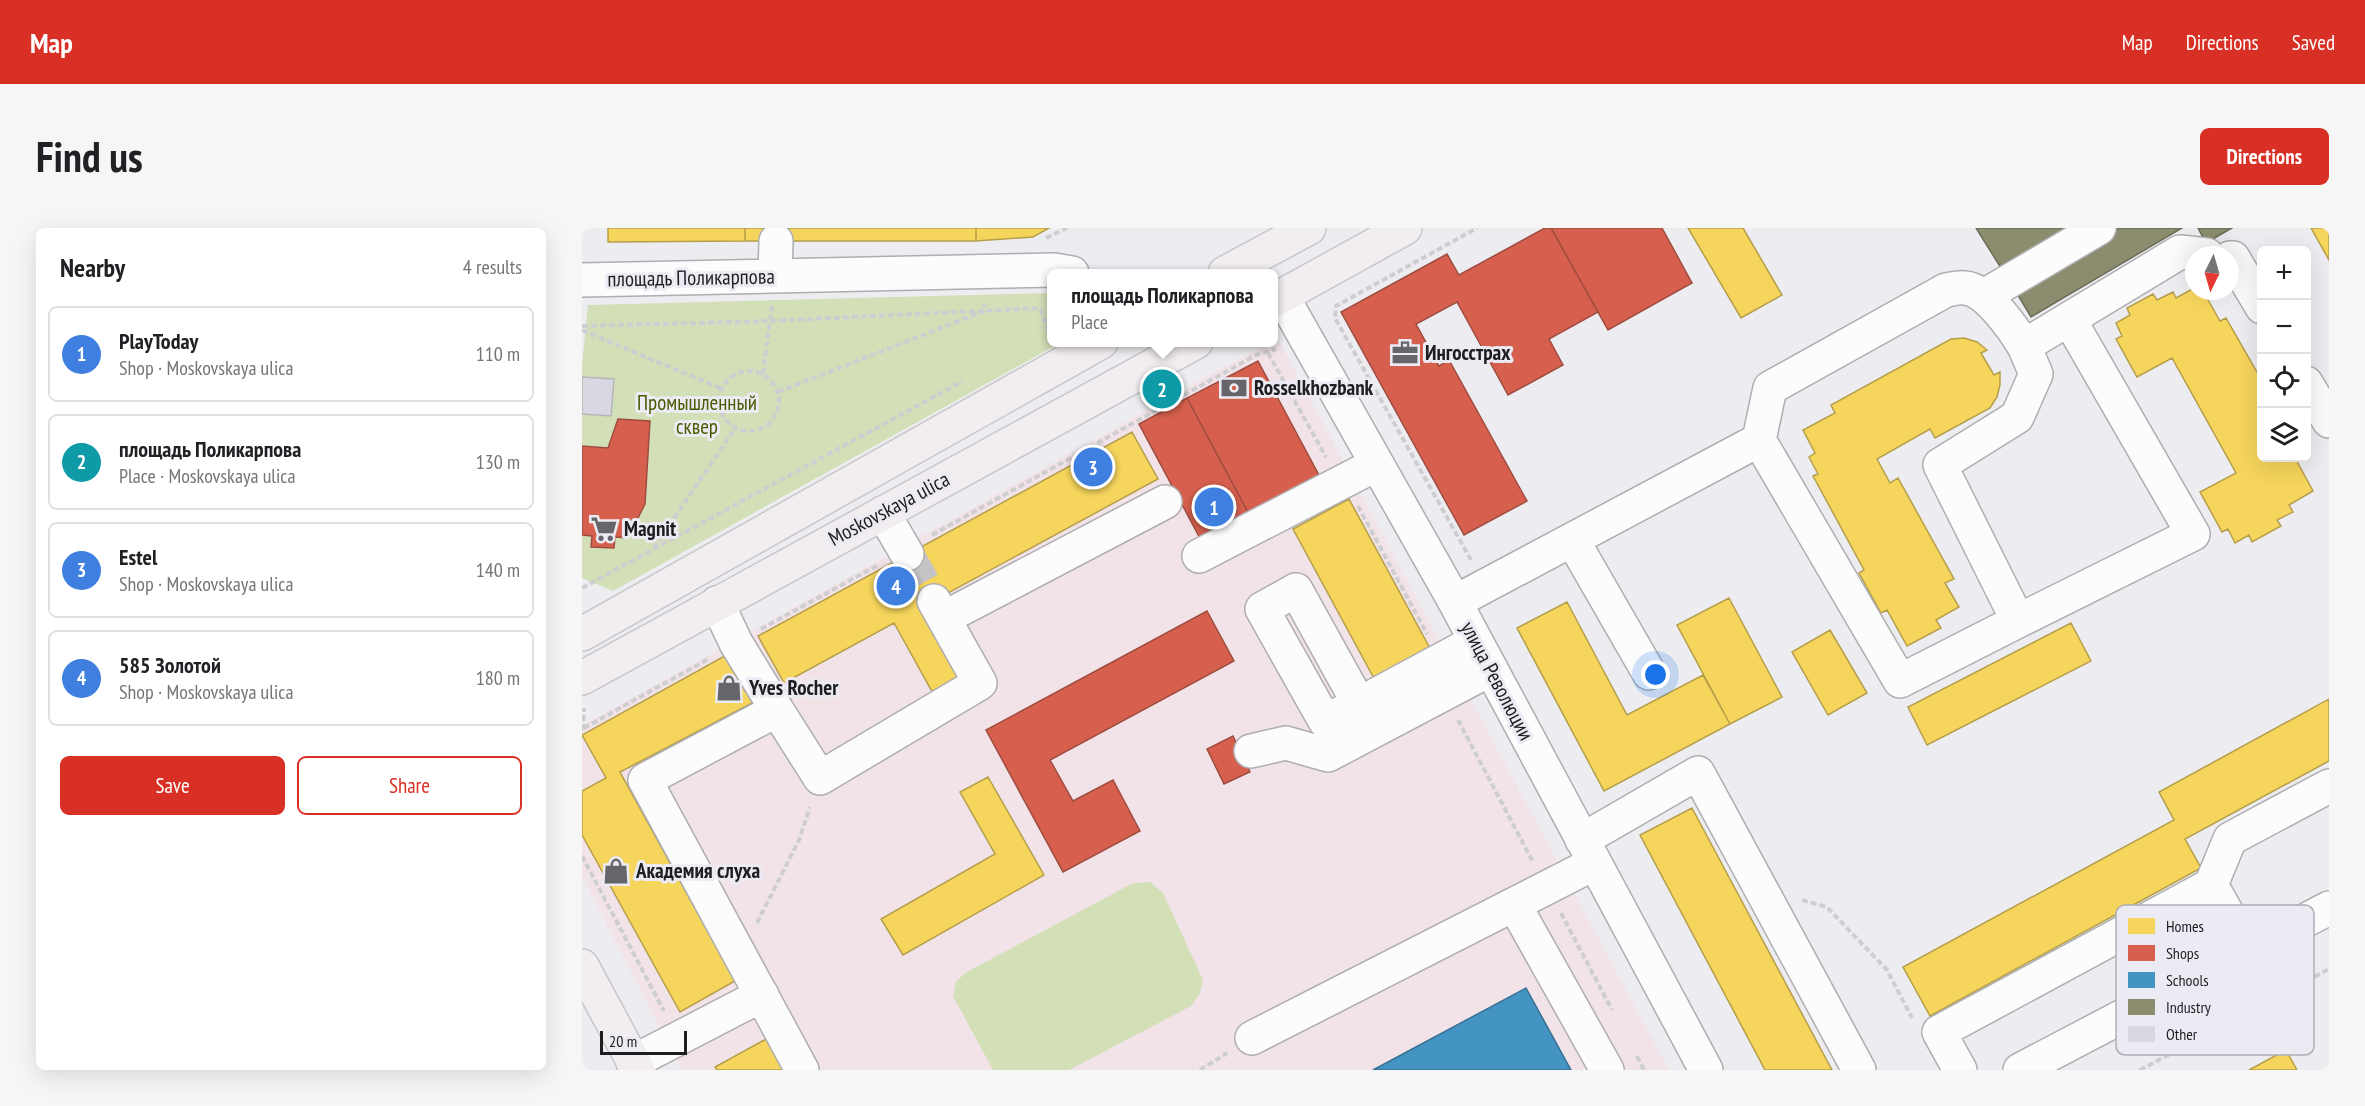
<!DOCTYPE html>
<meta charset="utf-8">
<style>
body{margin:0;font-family:"PT Sans Narrow",sans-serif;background:#f6f6f6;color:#202124}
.controls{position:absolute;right:18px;top:18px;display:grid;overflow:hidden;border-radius:9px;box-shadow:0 6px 24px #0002}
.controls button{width:54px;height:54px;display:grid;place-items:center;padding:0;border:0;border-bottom:2px solid #e0e0e0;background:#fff;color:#202124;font:30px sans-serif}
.compass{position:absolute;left:1603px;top:18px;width:54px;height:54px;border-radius:50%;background:#fff;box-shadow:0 6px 24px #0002;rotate:185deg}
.scale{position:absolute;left:18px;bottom:15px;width:87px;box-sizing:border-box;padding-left:6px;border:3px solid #1e1e21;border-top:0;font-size:16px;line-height:21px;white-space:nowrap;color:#1e1e21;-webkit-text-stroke:4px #ecebf3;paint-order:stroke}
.you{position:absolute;left:1074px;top:447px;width:21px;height:21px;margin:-15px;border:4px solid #fff;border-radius:50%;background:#1a73e8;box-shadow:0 0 0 9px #1a73e833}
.badge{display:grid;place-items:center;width:39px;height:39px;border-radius:50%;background:#d93025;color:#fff;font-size:20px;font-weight:700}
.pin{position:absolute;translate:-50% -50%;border:3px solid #fff;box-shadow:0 2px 6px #0006}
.popup{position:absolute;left:465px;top:41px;width:231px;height:78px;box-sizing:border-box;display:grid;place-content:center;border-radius:9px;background:#fff;filter:drop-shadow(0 2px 4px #0005);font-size:20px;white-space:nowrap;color:#757577}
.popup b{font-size:22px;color:#202124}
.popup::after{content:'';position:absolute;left:50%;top:100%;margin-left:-12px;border:12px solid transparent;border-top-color:#fff}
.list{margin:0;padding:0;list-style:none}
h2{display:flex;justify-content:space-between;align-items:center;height:78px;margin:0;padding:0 24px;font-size:26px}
h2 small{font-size:20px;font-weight:400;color:#757577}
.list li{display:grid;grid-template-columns:39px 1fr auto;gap:18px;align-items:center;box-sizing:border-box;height:96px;margin:0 12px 12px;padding:0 12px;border:2px solid #e0e0e0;border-radius:9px}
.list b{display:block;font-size:22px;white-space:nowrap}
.list p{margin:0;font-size:20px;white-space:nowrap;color:#757577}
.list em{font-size:20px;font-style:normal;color:#757577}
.actions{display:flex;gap:12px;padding:18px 24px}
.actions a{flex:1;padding:14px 0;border:2px solid #d93025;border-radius:9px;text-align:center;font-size:21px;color:#d93025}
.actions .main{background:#d93025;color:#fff}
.icon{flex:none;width:33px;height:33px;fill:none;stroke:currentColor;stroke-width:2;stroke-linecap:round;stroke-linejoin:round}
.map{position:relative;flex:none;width:1747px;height:842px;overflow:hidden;border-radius:9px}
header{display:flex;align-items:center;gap:36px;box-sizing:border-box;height:84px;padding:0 30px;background:#d93025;color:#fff}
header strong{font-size:28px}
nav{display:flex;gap:33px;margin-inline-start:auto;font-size:21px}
.intro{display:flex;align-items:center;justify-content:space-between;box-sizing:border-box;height:144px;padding:0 36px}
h1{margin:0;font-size:42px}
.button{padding:15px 27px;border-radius:9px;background:#d93025;color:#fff;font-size:21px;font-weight:700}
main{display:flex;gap:36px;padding:0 36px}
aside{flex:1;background:#fff;border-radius:9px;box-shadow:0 6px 24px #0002}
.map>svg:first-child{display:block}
.commercial{fill:#f1e3e8}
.green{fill:#d3dfb7}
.homes{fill:#f6d55c;stroke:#b59e4a;stroke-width:1.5}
.shops{fill:#d6604d;stroke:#9f4c40;stroke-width:1.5}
.schools{fill:#4393c3;stroke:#387092;stroke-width:1.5}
.industry{fill:#8c8c6e;stroke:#6b6b57;stroke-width:1.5}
.building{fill:#d8d7e2;stroke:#b5b5b8;stroke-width:1.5}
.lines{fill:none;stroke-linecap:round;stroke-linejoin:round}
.minor-tunnel{stroke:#c4c4c7;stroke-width:33;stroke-dasharray:33 16;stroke-linecap:butt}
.minor-casing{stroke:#aeaeb1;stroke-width:36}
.major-casing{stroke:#c7c7c9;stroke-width:36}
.path{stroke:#ceced0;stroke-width:4;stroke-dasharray:6 3;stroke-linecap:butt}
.minor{stroke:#fcfcfd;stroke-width:33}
.major{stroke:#f2edf0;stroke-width:33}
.labels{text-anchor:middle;stroke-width:6;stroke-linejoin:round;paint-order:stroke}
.street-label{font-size:21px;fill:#1e1e21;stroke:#ecebf3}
.poi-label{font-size:21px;font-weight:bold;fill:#1e1e21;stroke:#ecebf3;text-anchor:start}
.park-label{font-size:21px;fill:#495b00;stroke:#ecebf3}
.key{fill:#ecebf3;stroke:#aeaeb4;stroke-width:1.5}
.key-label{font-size:16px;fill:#1e1e21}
</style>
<header>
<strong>Map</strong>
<nav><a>Map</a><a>Directions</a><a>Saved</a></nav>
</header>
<div class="intro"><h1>Find us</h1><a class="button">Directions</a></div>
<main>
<aside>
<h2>Nearby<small>4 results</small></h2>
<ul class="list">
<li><span class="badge" style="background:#3f7fe0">1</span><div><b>PlayToday</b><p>Shop · Moskovskaya ulica</p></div><em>110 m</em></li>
<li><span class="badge" style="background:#0f9aa8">2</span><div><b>площадь Поликарпова</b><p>Place · Moskovskaya ulica</p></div><em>130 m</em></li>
<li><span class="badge" style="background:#3f7fe0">3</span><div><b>Estel</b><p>Shop · Moskovskaya ulica</p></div><em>140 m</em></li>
<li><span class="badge" style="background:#3f7fe0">4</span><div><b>585 Золотой</b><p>Shop · Moskovskaya ulica</p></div><em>180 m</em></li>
</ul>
<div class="actions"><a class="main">Save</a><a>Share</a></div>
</aside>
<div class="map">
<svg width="1747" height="842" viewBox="0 0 1747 842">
<rect width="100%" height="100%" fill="#ededf1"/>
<!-- commercial -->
<path class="commercial" d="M695 109 1087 842H100L0 649V498L685 115 691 114V111Z"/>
<!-- green -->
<path class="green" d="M469 65V114L478 115 31 363 0 350V137L6 77Z
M568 654 581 665 621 752 618 765 609 778 487 842H411L371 768 374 753 385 744 551 655Z"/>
<!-- homes -->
<path class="homes" d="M26 0H163V13L26 14Z
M163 0H394V13H163Z
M394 0H467L451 9 394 13Z
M1106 0H1161L1200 67 1159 90Z
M1729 0H1747V32Z
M1612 60V63H1621L1638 93 1644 90 1680 153V230H1713L1731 263 1707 277 1711 284 1695 292 1699 298 1670 314 1667 307 1653 315 1646 301 1640 304 1618 264 1654 245 1590 130 1555 149 1534 111 1540 108 1534 95 1548 87 1545 80 1571 66 1575 72 1591 64 1594 70Z
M1382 110 1395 114 1405 122 1399 125 1412 147 1418 144V157L1415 169 1408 180 1353 210 1348 201 1295 231 1308 255 1316 250 1372 351 1363 355 1377 379 1354 392 1359 400 1325 418 1305 382 1299 385 1277 345 1282 342 1231 248 1236 246 1227 229 1233 225 1221 202 1253 185 1249 177 1369 111Z
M550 204 576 251 342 378 383 452 353 469 312 395 202 455 176 408Z
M767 271 850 424 794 454 711 301Z
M1147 370 1200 469 1148 496 1095 397Z
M985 374 1045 487 1121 447 1148 496 1022 563 935 400Z
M1489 395 1509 433 1345 517 1326 479Z
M1248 402 1285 465 1246 487 1210 424Z
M148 425 174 473 38 544 153 753 98 784 0 607V563L24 550 0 507Z
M1747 471V533L1603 611 1619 640 1348 788 1321 739 1592 592 1577 564Z
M406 549 462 647 321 727 299 691 413 626 378 564Z
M1110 580 1250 842H1183L1058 607Z
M186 810 204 842H135L133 839Z
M1704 822 1715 842H1667Z"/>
<!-- shops -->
<path class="shops" d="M963 0H969L1016 84 967 111 981 137 926 167 875 74 834 96 857 138 867 132 945 273 882 307 759 84 865 26 877 47Z
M969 0H1080L1110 55 1026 102Z
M676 133 739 251 668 288 605 170Z
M605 170 668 288 620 314 557 196Z
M36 191 68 193 63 276 46 310 33 309 32 320 9 319 10 308 0 307V218L26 220Z
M625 383 652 433 468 532 491 573 531 552 558 603 481 644 404 502Z
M651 508 668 544 642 556 625 521Z"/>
<!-- schools -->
<path class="schools" d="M944 760 989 842H791Z"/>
<!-- industry -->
<path class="industry" d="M1394 0H1486L1419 40Z
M1537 0H1600L1449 89 1431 59Z
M1616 0H1650L1624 15Z"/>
<!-- building -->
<path class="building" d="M0 149 32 151 29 188 0 186Z"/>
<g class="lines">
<!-- minor-tunnel -->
<path class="minor-tunnel" d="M325 326 352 373"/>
<!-- minor casing -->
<g class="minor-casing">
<path id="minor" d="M1648 30H1651L1680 79
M193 48 194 13
M0 52 472 42 490 45
M700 68 873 374 1124 842
M1402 68 1517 0
M1487 91 1598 24 1625 27
M1724 155 1747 193
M1177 212 1318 453 1436 393 1358 237 1435 189 1454 146 1442 118
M301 285 325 326
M991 313 1067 445
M617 328 795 236
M873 374 1177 212 1188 160 1364 62C1370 61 1377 59 1383 60 1405 62 1431 100 1442 118L1487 91 1611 306 1436 393
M135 375 154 415 195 482 63 552 220 842
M362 390 583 274
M777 476 743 493 680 381 714 362 777 476 894 413
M195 482 238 550 398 455 352 373
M669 523 704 515 746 527 909 441
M1000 612 1116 545 1277 842
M1629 657 1666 722
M933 678 1025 842
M670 810 1013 635
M51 834 180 767
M1378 842 1357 804 1629 657 1648 611 1747 558
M1438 842 1747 680"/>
</g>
<!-- major casing -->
<g class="major-casing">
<path id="major" d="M643 45 727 0
M691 73 823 0
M0 406 519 114
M0 450 614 114
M0 738 56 842"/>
</g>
<!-- path -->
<path class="path" d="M464 10 485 0
M0 98 188 93 458 80 467 106 465 107
M0 102 140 161
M686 125 744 229
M137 173a30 30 0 1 1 60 0a30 30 0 1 1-60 0Z
M181 146 190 78
M196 164 402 83 403 75
M776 278 845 406
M350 307 674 127 694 121
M72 320 154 199
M889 332 753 90 754 78 895 0
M0 360 381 153
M179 401 296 337
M876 492 951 634
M2 500 128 430
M1 502 2 480
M0 628 82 783
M1220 672 1245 679 1305 742 1330 790
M979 685 1030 782
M175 695 217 612 228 579
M1055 828 1062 842
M618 842 645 825
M1558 842 1747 741"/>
<!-- minor -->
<use href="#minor" class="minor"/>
<!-- major -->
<use href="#major" class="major"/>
</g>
<!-- icons -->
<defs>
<g id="office-bare" transform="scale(2.07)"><path d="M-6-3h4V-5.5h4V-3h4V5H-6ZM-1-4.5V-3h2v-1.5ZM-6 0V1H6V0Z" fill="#66666a" stroke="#ecebf3" stroke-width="2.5" paint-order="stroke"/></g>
<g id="bank-bare" transform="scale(2.07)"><path d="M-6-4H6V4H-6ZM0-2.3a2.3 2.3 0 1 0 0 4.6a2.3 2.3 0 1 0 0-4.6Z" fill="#66666a" stroke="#ecebf3" stroke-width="2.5" paint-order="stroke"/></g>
<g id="supermarket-bare" transform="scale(2.07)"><path d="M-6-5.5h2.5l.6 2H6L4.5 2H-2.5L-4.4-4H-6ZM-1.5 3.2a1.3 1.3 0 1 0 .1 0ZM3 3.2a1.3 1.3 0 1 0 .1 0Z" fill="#66666a" stroke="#ecebf3" stroke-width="2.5" paint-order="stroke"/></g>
<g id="shop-bare" transform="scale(2.07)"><path d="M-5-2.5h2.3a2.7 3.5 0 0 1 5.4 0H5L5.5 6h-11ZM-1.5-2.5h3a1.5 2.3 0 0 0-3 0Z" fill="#66666a" stroke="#ecebf3" stroke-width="2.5" paint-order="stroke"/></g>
</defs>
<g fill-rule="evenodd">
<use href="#office-bare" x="823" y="125"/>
<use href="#bank-bare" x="652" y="160"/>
<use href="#supermarket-bare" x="22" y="301"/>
<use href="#shop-bare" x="147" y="460"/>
<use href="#shop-bare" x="34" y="643"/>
</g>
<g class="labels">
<!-- street labels -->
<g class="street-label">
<text transform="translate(109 50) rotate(-1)" y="7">площадь Поликарпова</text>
<text transform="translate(307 281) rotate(-28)" y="7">Moskovskaya ulica</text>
<text transform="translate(915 453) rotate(62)" y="7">улица Революции</text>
</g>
<!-- poi labels -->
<g class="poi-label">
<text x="843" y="132">Ингосстрах</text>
<text x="672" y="167">Rosselkhozbank</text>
<text x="42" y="308">Magnit</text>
<text x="167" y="467">Yves Rocher</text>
<text x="54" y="650">Академия слуха</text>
</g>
<!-- park labels -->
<g class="park-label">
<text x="115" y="182">Промышленный<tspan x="115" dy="24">сквер</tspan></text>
</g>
</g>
<!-- legend -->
<rect x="1534" y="677" width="198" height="150" rx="9" class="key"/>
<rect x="1546" y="690" width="27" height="16" fill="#f6d55c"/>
<rect x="1546" y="717" width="27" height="16" fill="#d6604d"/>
<rect x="1546" y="744" width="27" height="16" fill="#4393c3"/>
<rect x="1546" y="771" width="27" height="16" fill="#8c8c6e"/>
<rect x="1546" y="798" width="27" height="16" fill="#d8d7e2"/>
<g class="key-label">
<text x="1584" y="704">Homes</text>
<text x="1584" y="731">Shops</text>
<text x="1584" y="758">Schools</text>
<text x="1584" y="785">Industry</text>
<text x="1584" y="812">Other</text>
</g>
</svg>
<div class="controls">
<button>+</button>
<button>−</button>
<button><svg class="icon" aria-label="locate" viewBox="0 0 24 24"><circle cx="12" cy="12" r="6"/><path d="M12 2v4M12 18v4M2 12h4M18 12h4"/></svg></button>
<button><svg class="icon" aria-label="layers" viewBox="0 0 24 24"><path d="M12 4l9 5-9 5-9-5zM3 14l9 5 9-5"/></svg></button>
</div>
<svg class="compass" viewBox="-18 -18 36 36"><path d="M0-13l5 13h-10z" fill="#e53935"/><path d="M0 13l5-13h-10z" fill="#757577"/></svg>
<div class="scale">20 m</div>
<div class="you"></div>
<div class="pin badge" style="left:632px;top:279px;background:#3f7fe0">1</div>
<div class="pin badge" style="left:580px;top:161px;background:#0f9aa8">2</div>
<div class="popup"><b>площадь Поликарпова</b>Place</div>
<div class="pin badge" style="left:511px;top:239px;background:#3f7fe0">3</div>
<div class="pin badge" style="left:314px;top:358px;background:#3f7fe0">4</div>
</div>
</main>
